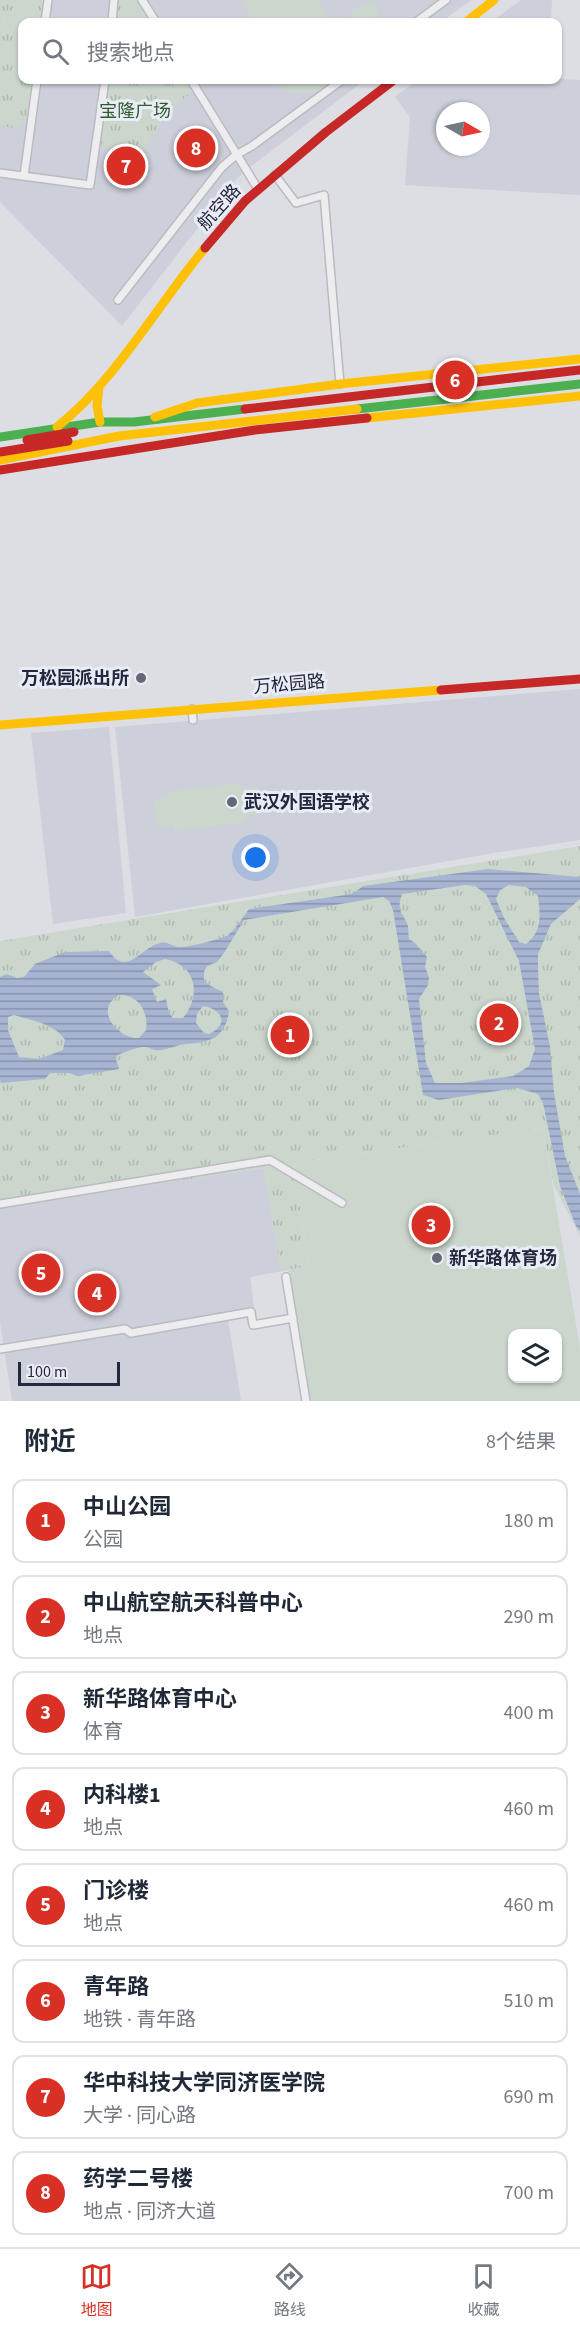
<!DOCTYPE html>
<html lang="zh">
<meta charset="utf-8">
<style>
body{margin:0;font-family:"Source Sans 3","Noto Sans SC",sans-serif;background:#f2f2f3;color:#1f2937}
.controls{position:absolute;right:18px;bottom:18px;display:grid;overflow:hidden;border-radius:12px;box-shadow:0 2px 4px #0004}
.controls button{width:54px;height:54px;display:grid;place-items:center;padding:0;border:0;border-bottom:2px solid #e0e1e3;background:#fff;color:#1f2937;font:30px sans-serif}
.compass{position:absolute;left:436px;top:102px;width:54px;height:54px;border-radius:50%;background:#fff;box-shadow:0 2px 4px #0004;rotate:99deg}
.scale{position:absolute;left:18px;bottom:15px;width:102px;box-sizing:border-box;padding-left:6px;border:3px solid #23283e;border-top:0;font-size:16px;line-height:21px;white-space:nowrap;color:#23283e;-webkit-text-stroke:4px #e9ecf5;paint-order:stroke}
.you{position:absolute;left:256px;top:858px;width:21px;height:21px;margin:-15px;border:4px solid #fff;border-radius:50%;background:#1a73e8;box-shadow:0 0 0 9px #1a73e833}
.badge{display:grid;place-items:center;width:39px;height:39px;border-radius:50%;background:#d93025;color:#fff;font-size:20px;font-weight:700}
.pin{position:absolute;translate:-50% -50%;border:3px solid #fff;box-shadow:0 2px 6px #0006}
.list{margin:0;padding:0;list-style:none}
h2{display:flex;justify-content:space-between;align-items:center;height:78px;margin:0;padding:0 24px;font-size:26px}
h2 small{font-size:20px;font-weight:400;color:#747a83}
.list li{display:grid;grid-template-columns:39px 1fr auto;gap:18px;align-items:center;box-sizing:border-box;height:84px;margin:0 12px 12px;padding:0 12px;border:2px solid #e0e1e3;border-radius:12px}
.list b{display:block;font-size:22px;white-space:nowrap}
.list p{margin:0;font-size:20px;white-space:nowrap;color:#747a83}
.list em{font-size:20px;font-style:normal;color:#747a83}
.icon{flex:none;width:33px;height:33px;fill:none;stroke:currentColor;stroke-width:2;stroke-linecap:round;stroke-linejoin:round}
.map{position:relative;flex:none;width:580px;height:1401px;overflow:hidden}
.search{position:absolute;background:#fff;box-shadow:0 2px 4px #0004;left:18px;right:18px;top:18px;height:66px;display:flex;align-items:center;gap:15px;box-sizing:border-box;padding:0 21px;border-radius:12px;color:#747a83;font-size:22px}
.sheet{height:846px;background:#fff}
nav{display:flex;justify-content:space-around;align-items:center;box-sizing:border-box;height:84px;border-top:2px solid #e0e1e3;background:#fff;font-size:16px;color:#747a83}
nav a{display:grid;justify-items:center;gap:3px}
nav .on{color:#d93025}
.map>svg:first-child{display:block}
.built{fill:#cdcfda;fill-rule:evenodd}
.grass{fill:#cbd7cd;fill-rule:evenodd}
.park{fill:url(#park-tufts)}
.water{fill:url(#water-rules);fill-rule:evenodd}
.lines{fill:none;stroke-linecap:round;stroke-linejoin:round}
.street-casing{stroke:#babbc1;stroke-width:10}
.street{stroke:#ededf0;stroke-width:7}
.fast{stroke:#4caf50;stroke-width:9}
.slow{stroke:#ffc107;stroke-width:9}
.jam{stroke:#c62828;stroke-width:9}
.poi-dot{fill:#646878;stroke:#e9ecf5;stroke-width:2}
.labels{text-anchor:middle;stroke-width:6;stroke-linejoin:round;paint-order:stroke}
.park-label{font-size:18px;fill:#305b2f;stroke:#e9ecf5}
.street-label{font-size:18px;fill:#23283e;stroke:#e9ecf5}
.poi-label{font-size:18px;font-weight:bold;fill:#23283e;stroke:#e9ecf5;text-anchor:start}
</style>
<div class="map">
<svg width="580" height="1401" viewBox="0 0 580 1401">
<defs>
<pattern id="park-tufts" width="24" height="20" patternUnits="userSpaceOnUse" patternTransform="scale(1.5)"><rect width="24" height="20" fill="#cbd7cd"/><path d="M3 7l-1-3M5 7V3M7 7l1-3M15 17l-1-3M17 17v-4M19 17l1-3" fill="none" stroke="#aeb9b1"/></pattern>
<pattern id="water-rules" width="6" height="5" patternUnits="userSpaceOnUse" patternTransform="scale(1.5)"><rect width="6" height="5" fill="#a8b5d2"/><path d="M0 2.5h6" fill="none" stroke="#8893ac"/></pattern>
</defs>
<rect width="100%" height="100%" fill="#dddee4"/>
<!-- built -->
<path class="built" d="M0 0H471L441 22H22V80H365L246 170 231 185 122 326 0 202Z
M521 0H552L551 22H491Z
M558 79 580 80V195L405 185 410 117 395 97 417 80ZM445 111H481V147H445Z
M580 689V840L494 853 135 917 115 727Z
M109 727 126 913 53 924 31 733Z
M264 1168 281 1270H288L250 1277 255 1314 228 1319 241 1401H12L0 1322V1208Z"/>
<!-- grass -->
<path class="grass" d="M242 0H318L330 22H253Z
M373 0 380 14 363 22H354L349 13Z
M269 80H286L305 84 323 80H338C316 97 291 99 269 80Z
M241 783 242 788 258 786 261 814 245 816V822L174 831 173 825 157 827 154 799 169 797V792Z
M543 1128 580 1348V1401H309L288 1270 309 1266 293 1163ZM512 1334H558V1378H512Z"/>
<!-- park -->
<path class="park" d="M1 0H45L42 22H22V80H35L30 117 16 128 0 126Z
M118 0H138L150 22H116Z
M109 80H183L191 93 170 109 142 155 100 147Z
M580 846V1236L553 1184 543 1128 293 1163 309 1266 281 1271 264 1168 0 1208V941Z"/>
<!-- water -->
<path class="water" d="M488 869 580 877V899L551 924 538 954V965L539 993 550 1047 554 1093 565 1156 580 1194V1231L576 1226 560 1186 543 1103 538 1094 517 1088 439 1100 423 1095 393 910 389 901 383 897 244 920 224 953 217 962 207 966 204 972V979L207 984 223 992V1002L229 1011C225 1038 211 1042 187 1044 177 1044 164 1052 155 1050 152 1050 149 1047 146 1047 137 1046 123 1053 115 1056L119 1069 78 1076 69 1073H50L45 1079 1 1083 0 1080V977L7 974 17 978 24 977 35 964 65 952 109 951C127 978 141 947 160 943 168 941 171 946 178 947 186 948 222 939 228 935 236 929 243 917 249 909L352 894 363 886ZM465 885 475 886 486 894 519 961 535 1049 529 1066 513 1076 461 1083H435L426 1063 419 999 428 985 429 977 425 967 427 957 415 943 409 939C408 934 409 927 407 923 400 909 397 911 402 894ZM509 885 526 887 538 896C540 915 543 931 526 944L519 942 504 918 496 899 500 890ZM165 959C196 965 202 994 183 1018H173L169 1013 166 999 157 1002 152 989 161 985 143 972 156 962ZM119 995C138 994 149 1012 146 1030L139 1038C120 1040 92 1010 119 995ZM203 1006C222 1009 230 1024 209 1034L204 1033 196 1023 197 1014ZM14 1015C33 1021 54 1023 65 1040L63 1050 39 1059 19 1057 8 1030V1017Z"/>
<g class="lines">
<!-- street casing -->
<g class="street-casing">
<path id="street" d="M142 0 156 22
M45 22 48 0
M112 22 114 0
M416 22 446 0
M191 80 258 189
M0 173 90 185 105 80
M275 175 296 203 324 195 340 384
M24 176 37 80
M118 300 222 167 236 155 252 146 342 80
M192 709 193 720
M0 1204 270 1160 342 1203
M286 1277 306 1401
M0 1349 125 1329 131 1333 251 1312 253 1325 293 1318"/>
</g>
<!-- street -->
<use href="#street" class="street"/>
<!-- fast -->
<path class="fast" d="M357 409 580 384
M0 437 100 422H134L245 409"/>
<!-- slow -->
<path class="slow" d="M466 22 494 0
M99 387 97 406 100 422
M155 417 197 403 340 384 580 359
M367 418 580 396
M57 427C117 379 156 307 205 248
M0 460 119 436 357 409
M0 725 441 690"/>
<!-- jam -->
<path class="jam" d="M205 248 245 201 326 132 394 80
M245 409 580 370
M27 440 74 432
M0 452 68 441
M0 470 255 430 367 418
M441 690 580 679"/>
</g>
<!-- markers -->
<g class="poi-dot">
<circle cx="141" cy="678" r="6"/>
<circle cx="232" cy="802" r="6"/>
<circle cx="437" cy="1258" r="6"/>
</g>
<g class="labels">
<!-- park labels -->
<g class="park-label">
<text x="135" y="117">宝隆广场</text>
</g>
<!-- street labels -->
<g class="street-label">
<text transform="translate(219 207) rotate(-48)" y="6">航空路</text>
<text transform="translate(289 684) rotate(-5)" y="6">万松园路</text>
</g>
<!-- poi labels -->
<g class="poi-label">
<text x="129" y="684" text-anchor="end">万松园派出所</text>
<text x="244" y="808">武汉外国语学校</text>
<text x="449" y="1264">新华路体育场</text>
</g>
</g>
</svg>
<div class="controls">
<button><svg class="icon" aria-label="layers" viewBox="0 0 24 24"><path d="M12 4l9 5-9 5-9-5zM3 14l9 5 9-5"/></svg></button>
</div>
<svg class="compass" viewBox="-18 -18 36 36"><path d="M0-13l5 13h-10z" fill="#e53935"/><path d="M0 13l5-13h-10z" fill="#747a83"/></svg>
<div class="scale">100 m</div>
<div class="you"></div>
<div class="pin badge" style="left:290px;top:1035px">1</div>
<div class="pin badge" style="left:499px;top:1023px">2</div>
<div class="pin badge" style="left:431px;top:1225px">3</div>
<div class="pin badge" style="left:97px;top:1293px">4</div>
<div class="pin badge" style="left:41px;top:1273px">5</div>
<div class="pin badge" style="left:455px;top:380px">6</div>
<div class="pin badge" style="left:126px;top:166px">7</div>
<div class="pin badge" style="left:196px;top:148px">8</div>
<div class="search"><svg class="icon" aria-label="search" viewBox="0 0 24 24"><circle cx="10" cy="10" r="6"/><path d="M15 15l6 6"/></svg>搜索地点</div>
</div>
<section class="sheet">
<h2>附近<small>8个结果</small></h2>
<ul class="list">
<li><span class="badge">1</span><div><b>中山公园</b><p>公园</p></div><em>180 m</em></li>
<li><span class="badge">2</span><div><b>中山航空航天科普中心</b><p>地点</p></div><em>290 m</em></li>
<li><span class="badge">3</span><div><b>新华路体育中心</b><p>体育</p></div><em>400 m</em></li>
<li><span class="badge">4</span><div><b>内科楼1</b><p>地点</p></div><em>460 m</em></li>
<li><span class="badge">5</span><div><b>门诊楼</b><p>地点</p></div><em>460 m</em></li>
<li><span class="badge">6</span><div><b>青年路</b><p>地铁 · 青年路</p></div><em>510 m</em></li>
<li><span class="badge">7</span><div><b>华中科技大学同济医学院</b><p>大学 · 同心路</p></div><em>690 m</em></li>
<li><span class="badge">8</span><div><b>药学二号楼</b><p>地点 · 同济大道</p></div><em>700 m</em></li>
</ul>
</section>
<nav>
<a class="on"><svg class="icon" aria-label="map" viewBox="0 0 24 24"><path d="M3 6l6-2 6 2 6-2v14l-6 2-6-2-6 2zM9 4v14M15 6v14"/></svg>地图</a>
<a><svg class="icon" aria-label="directions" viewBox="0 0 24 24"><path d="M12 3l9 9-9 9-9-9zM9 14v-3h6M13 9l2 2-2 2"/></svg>路线</a>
<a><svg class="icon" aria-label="saved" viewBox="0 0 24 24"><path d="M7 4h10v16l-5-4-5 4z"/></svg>收藏</a>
</nav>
